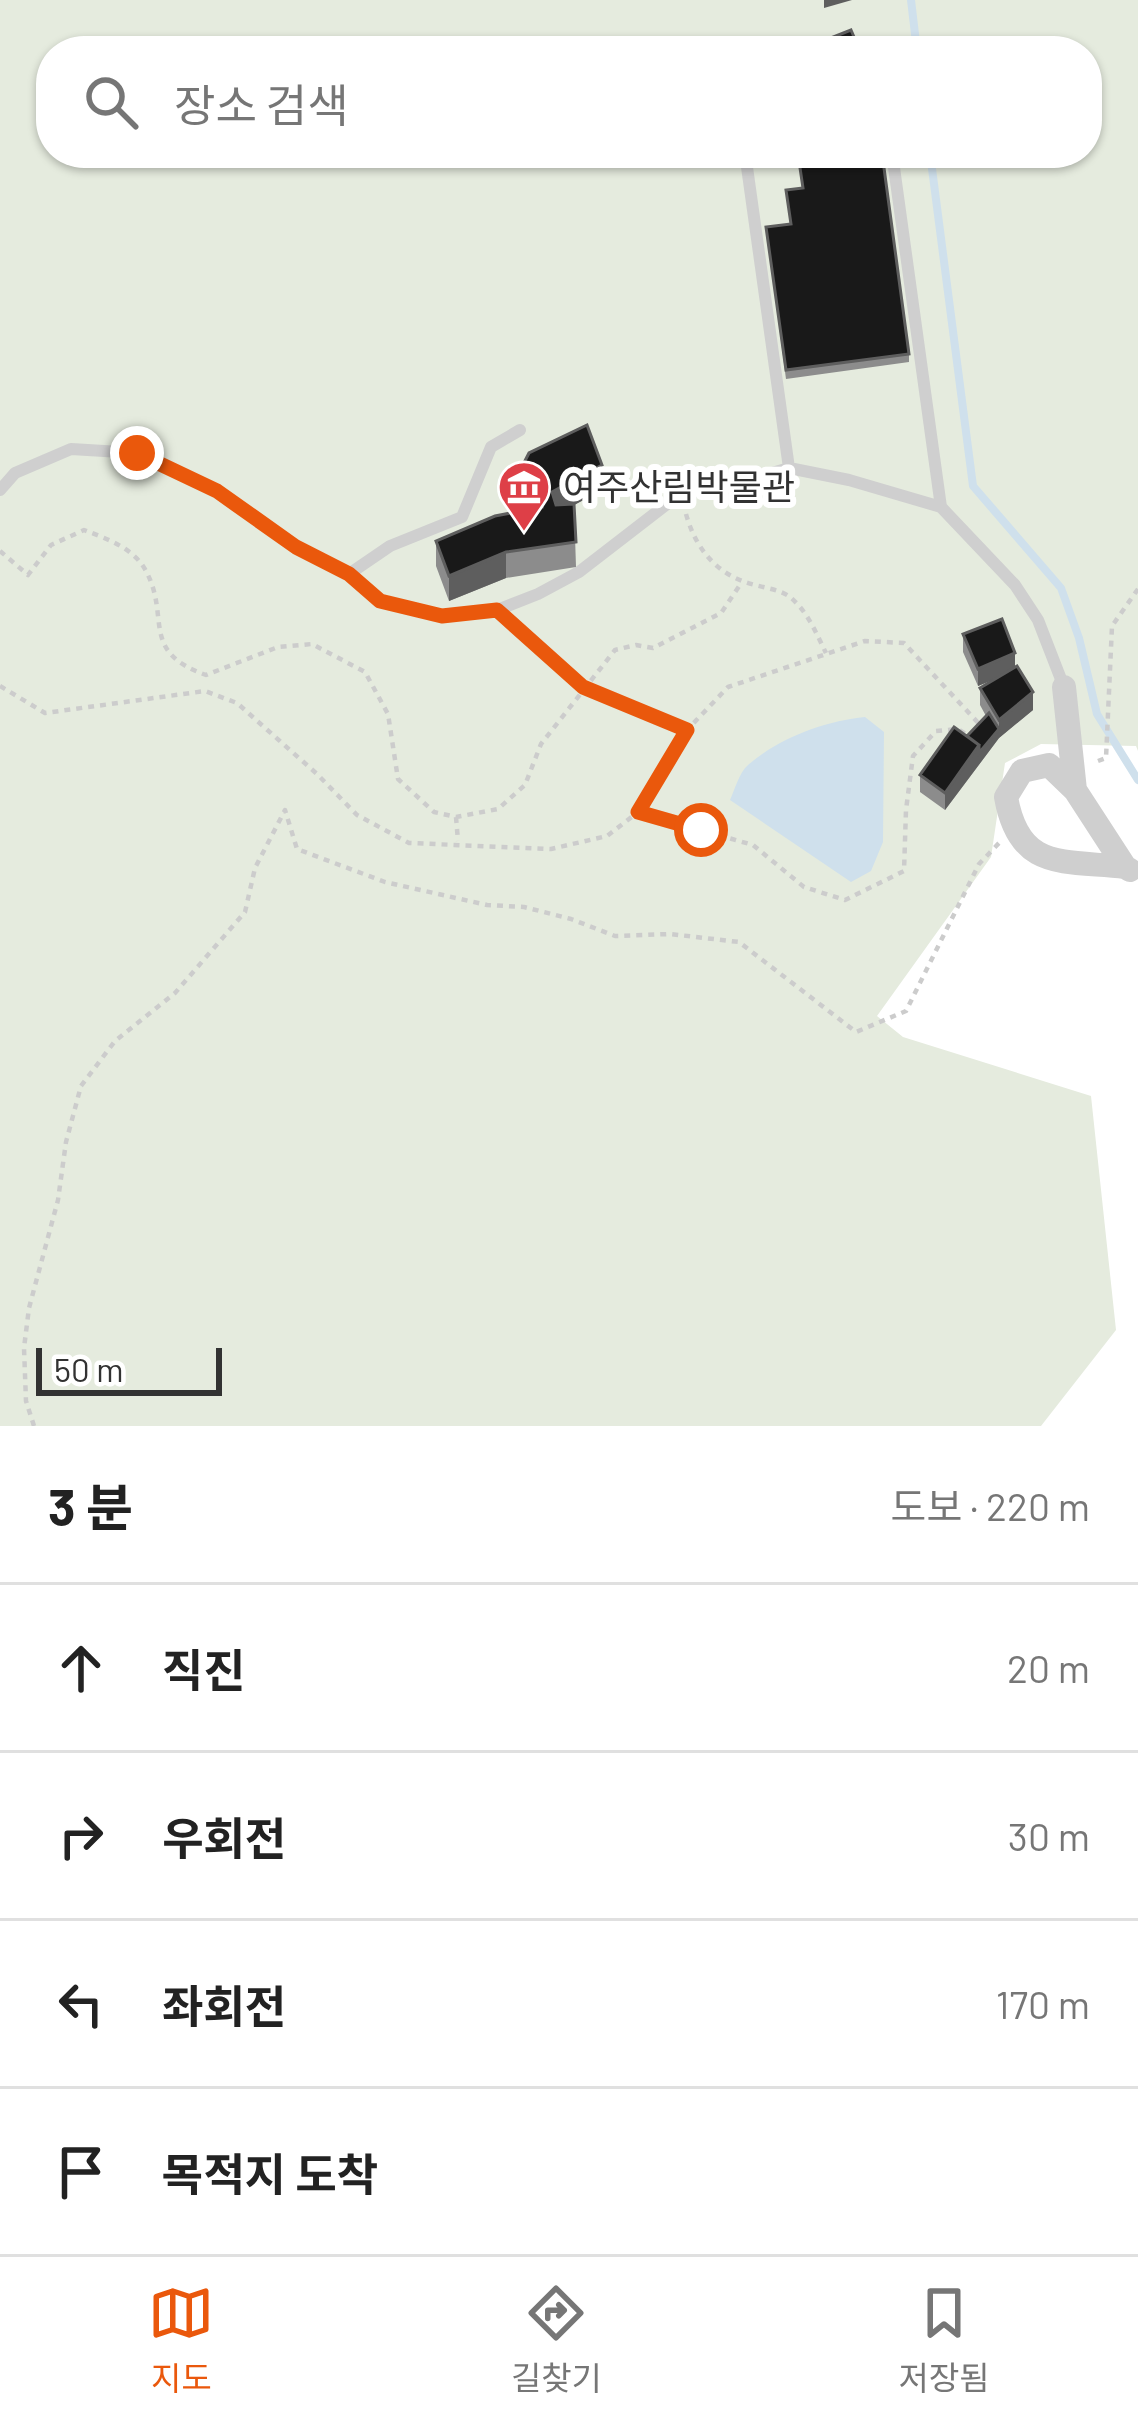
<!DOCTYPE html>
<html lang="ko">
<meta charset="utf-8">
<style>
body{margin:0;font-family:Barlow,"Noto Sans KR",sans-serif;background:#f2f2f2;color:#222}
.scale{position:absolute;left:36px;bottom:30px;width:186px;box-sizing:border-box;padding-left:12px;border:6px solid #323232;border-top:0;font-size:33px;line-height:42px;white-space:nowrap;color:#323232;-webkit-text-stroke:9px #fff;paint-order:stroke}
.stop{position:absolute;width:36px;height:36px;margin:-27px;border:9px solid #ea580c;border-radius:50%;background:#fff}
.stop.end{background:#ea580c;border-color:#fff;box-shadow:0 3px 12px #0008}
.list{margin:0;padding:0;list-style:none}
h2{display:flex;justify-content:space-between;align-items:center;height:156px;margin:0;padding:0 48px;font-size:51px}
h2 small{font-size:39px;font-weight:400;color:#767676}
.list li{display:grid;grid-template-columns:78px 1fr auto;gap:36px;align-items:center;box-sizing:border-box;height:168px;padding:0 48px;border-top:3px solid #e0e0e0}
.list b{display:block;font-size:45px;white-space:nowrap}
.list em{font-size:39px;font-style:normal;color:#767676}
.icon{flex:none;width:66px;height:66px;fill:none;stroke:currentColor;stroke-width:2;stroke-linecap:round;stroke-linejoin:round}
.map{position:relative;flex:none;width:1138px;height:1426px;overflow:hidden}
.search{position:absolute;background:#fff;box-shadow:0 3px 9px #0004;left:36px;right:36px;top:36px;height:132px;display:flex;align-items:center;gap:30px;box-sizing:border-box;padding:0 42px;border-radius:48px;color:#767676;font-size:45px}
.sheet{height:828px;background:#fff}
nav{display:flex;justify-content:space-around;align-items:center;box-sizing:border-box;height:168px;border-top:3px solid #e0e0e0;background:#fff;font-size:33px;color:#767676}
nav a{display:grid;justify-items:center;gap:6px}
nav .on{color:#ea580c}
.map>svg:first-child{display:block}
.green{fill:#e5ebde;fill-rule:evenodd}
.water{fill:#cfe0ec}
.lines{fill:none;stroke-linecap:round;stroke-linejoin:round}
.stream{stroke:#cfe0ec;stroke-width:8}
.path{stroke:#ccc;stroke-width:4.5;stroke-dasharray:6 6;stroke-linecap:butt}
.service{stroke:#cfcfcf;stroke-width:12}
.minor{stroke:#cfcfcf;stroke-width:24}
.wall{fill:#8c8c8c}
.shaded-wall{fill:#5e5e5e}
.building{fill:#191919;stroke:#5e5e5e;stroke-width:3}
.route{stroke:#ea580c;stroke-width:15}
.labels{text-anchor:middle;stroke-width:12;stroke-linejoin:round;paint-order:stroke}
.poi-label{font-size:36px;fill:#323232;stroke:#fff;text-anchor:start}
</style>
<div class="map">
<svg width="1138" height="1426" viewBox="0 0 1138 1426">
<rect width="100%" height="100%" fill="#fff"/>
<!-- green -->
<path class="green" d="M0 0H1138V751L1136 746 1041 744 1005 763 991 857 877 1016 903 1037 1091 1096 1116 1330 1041 1426H0ZM51 51H1087V153H51Z"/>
<!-- water -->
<path class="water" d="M865 717 884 732 883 842 871 871 851 882 730 800C735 789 739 773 748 765 779 738 825 721 865 717Z"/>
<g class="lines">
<!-- stream -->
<path class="stream" d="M911 0 917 51
M930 153 973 486 1061 588 1079 638 1097 714 1138 780"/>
<!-- path -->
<path class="path" d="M686 514C696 550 718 576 755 585 766 588 781 590 790 597 808 612 816 633 826 653
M0 551 28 575 51 545 84 530C107 539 135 548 147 573 170 618 140 652 206 675L278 647 312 644 365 672 388 714 398 779 434 812 456 817 498 809 525 785 541 744 615 650 636 645 653 648 721 613 742 582
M510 623 583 687 687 730
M0 686 45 713 205 691 237 703 317 774 357 815 409 843 551 849 607 836 642 809 687 730 728 687 865 641 904 643 982 727
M1098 761 1106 758 1112 626 1138 589
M638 812 753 845 804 887 845 900 904 871 906 810 913 756 936 731 958 729 969 736
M456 817 458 841
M34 1426 26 1401 24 1348 29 1308 58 1200 66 1142 81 1086 115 1041 175 993 245 912 255 868 285 810 297 849 385 882 487 905 524 907 571 919 615 936 670 934 739 942 856 1032 906 1011 979 864 1000 842"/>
<!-- service -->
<path class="service" d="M892 153 941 507
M789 468 746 160 794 153
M0 490 15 473 71 449 137 453 217 491 296 547 349 574 381 601 442 616 497 610 538 594 579 572 680 494 729 486 789 468 849 480 941 507 1015 585 1038 620 1064 687
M349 574 390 546 462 517 491 447 520 430"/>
<!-- minor -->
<path class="minor" d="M1064 687 1075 790 1125 867 1130 870
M1075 790 1049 765 1022 771 1006 797C1019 871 1062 860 1125 867"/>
</g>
<!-- wall -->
<path class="wall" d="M799 161 909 354V362L786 379 766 227 790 224 786 190 802 188Z
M512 486 602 490 574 505 576 567 506 578 449 601 436 566V541L512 512Z
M963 634 1015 667 1033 710 999 738 945 810 920 792V775L967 736 986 716 980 705V688L994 679 978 686 963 652Z"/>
<!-- shaded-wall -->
<path class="shaded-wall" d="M824 0H852L824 8Z
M602 465V490L552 517V492Z
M539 496V522L519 529V503Z
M506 552V578L449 601V576Z
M1015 653V671L978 686V669Z
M1033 692V710L999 738 945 810V793L979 745 999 729V720Z"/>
<!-- building -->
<path class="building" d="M851 30 860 51H798Z
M858 153H882L909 354 786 370 766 227 791 224 786 190 803 188 799 161Z
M587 425 602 465 552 492 556 505 574 504 576 542 506 552 449 576 436 541 495 516 542 507 539 496 519 503 512 486 529 453Z
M1002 619 1015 653 978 669 963 634Z
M1017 666 1033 692 999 720 980 688Z
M989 713 999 729 979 753V745L967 736Z
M954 727 979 745 945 793 920 775Z"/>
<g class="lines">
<!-- route -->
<path class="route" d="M137 453 217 491 296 547 349 574 380 601 442 616 497 610 583 687 687 730 638 812 701 830"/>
</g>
<!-- icons -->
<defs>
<g id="museum-pin" transform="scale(2.7)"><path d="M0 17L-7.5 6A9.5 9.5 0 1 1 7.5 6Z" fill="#de3f47" stroke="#fff"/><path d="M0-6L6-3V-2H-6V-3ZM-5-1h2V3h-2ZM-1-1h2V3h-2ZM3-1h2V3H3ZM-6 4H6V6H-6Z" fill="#fff"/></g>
</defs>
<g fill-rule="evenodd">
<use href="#museum-pin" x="524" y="487"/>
</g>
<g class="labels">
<!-- poi labels -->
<g class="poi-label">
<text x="563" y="500">여주산림박물관</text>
</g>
</g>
</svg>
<div class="scale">50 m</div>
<div class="stop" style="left:701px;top:830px"></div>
<div class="stop end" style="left:137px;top:453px"></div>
<div class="search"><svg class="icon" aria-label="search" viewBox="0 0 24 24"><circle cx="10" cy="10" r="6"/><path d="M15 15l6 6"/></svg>장소 검색</div>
</div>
<section class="sheet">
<h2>3 분<small>도보 · 220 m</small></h2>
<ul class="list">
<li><svg class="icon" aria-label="ahead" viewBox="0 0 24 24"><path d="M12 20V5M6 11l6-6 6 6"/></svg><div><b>직진</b></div><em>20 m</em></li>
<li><svg class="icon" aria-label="right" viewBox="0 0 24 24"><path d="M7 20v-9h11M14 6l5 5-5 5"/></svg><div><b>우회전</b></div><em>30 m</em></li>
<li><svg class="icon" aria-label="left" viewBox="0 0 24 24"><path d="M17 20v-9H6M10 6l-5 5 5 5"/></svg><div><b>좌회전</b></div><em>170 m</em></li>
<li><svg class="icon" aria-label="arrive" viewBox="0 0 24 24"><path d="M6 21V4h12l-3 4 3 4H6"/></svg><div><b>목적지 도착</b></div></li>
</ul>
</section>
<nav>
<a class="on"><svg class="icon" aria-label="map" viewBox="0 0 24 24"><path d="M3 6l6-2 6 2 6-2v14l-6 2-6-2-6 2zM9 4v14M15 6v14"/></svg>지도</a>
<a><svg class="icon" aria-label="directions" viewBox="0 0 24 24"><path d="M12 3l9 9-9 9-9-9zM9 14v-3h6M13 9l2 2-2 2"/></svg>길찾기</a>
<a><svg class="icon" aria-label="saved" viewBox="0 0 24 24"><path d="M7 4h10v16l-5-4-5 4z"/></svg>저장됨</a>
</nav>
